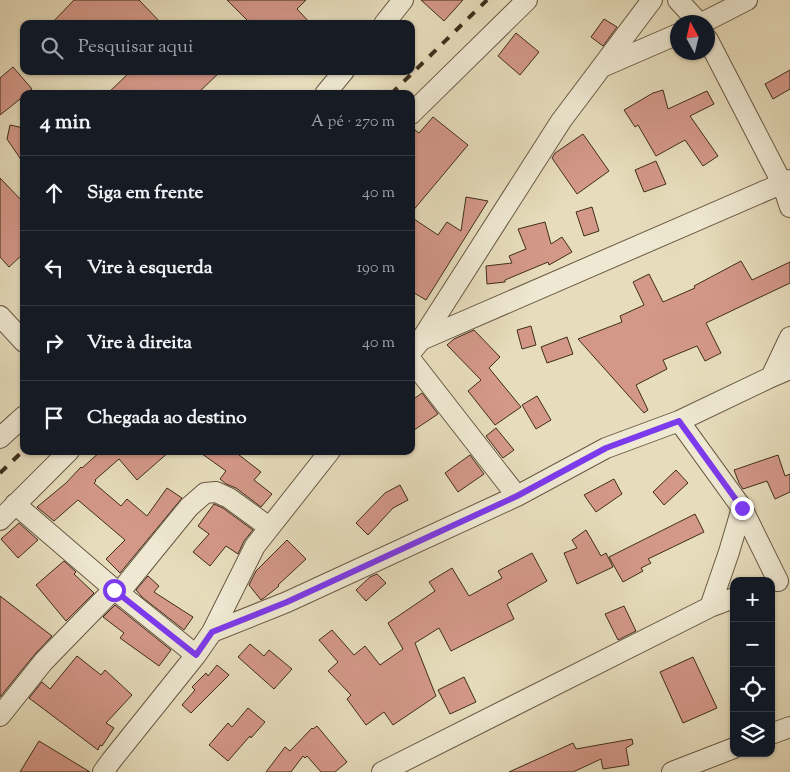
<!DOCTYPE html>
<html lang="pt">
<meta charset="utf-8">
<style>
body{margin:0;font-family:"Sorts Mill Goudy",serif;background:#242831;color:#f1f3f6}
.controls{position:absolute;right:15px;bottom:15px;display:grid;overflow:hidden;border-radius:10px;box-shadow:0 1px 4px #0004}
.controls button{width:45px;height:45px;display:grid;place-items:center;padding:0;border:0;border-bottom:1px solid #363941;background:#171b24;color:#f1f3f6;font:25px sans-serif}
.compass{position:absolute;left:670px;top:15px;width:45px;height:45px;border-radius:50%;background:#171b24;box-shadow:0 1px 4px #0004;rotate:352deg}
.stop{position:absolute;width:15px;height:15px;margin:-11px;border:4px solid #7c3aed;border-radius:50%;background:#fff}
.stop.end{background:#7c3aed;border-color:#fff;box-shadow:0 1px 5px #0008}
.list{margin:0;padding:0;list-style:none}
h2{display:flex;justify-content:space-between;align-items:center;height:65px;margin:0;padding:0 20px;font-size:21px}
h2 small{font-size:16px;font-weight:400;color:#9ea1a6}
.list li{display:grid;grid-template-columns:32px 1fr auto;gap:15px;align-items:center;box-sizing:border-box;height:75px;padding:0 20px;border-top:1px solid #363941}
.list b{display:block;font-size:19px;white-space:nowrap}
.list em{font-size:16px;font-style:normal;color:#9ea1a6}
.icon{flex:none;width:28px;height:28px;fill:none;stroke:currentColor;stroke-width:2;stroke-linecap:round;stroke-linejoin:round}
.map{position:relative;flex:none;width:790px;height:772px;overflow:hidden}
.search{position:absolute;background:#171b24;box-shadow:0 1px 4px #0004;left:20px;top:20px;width:395px;height:55px;display:flex;align-items:center;gap:12px;box-sizing:border-box;padding:0 18px;border-radius:10px;color:#9ea1a6;font-size:19px}
.panel{position:absolute;background:#171b24;box-shadow:0 1px 4px #0004;left:20px;top:90px;width:395px;height:365px;border-radius:10px}
.map>svg:first-child{display:block}
.building{fill:#d49889;stroke:#3f2d1c}
.lines{fill:none;stroke-linecap:round;stroke-linejoin:round}
.minor-casing{stroke:#695944;stroke-width:22}
.minor{stroke:#efe9d3;stroke-width:20}
.rail{stroke:#3f2d1c;stroke-width:4;stroke-dasharray:9 9;stroke-linecap:butt}
.route{stroke:#7c3aed;stroke-width:6}
</style>
<div class="map">
<svg width="790" height="772" viewBox="0 0 790 772">
<rect width="100%" height="100%" fill="#e7ddbc"/>
<filter id="stains"><feTurbulence type="fractalNoise" baseFrequency=".004" numOctaves="4"/><feColorMatrix values="0 0 0 0 .2 0 0 0 0 .09 0 0 0 0 .02 0 0 0 .5 -.17"/></filter>
<radialGradient id="worn" r=".72"><stop offset=".6" stop-color="#630" stop-opacity="0"/><stop offset="1" stop-color="#630" stop-opacity=".3"/></radialGradient>
<!-- building -->
<path class="building" d="M74 0H139L162 24H51Z
M227 0H306L297 9 311 24H251Z
M421 0H463L444 21Z
M604 19 617 27 603 46 591 37Z
M516 33 539 52 520 75 498 56Z
M13 67 32 89 26 94H24V96L0 115V78Z
M790 70V89L773 99 765 84Z
M131 71H221L197 94H107Z
M663 90 668 109 707 91 714 104 690 116 718 156 703 166 685 140 656 156 638 125 635 127 624 110 653 93Z
M433 117 468 145 411 213V127L419 133Z
M10 125 24 128V164L7 139Z
M583 134 609 171 577 194 552 158 555 153Z
M656 161 666 184 644 192 635 170Z
M0 178 24 203V253L9 267 0 257Z
M466 197 488 201 426 300 411 291V217L438 235 447 222 461 231Z
M592 207 599 231 584 236 576 212Z
M545 222 551 244 562 237 572 252 549 265 548 262 505 280V282L487 284 486 266 512 263 509 256 526 249 518 229Z
M741 261 752 280 790 262V283L706 323 721 353 705 361 697 346 663 360 667 369 636 385 648 410 644 413 578 339 622 322 620 316 644 305 633 282 649 274 663 302 695 288 694 286Z
M531 326 536 345 522 349 517 330Z
M474 330 500 357 489 368 521 407 495 425 468 391 481 380 447 345 454 339Z
M567 337 573 354 547 363 541 347Z
M422 393 438 414 411 432V401Z
M537 396 551 420 536 429 522 405Z
M496 428 514 450 503 458 486 436Z
M101 451H170L137 480 119 459 95 480 96 481 94 483 121 506 127 499 147 516 167 488 182 498 120 573 106 559 125 540 78 500 54 521 37 507 66 483 81 467 82 468Z
M198 451H234L261 472 254 480 272 494 261 507 236 488 226 484 220 479 226 471Z
M470 455 484 474 458 492 445 473Z
M778 455 785 476 790 474V492L775 499 767 481 743 489 739 483 734 470Z
M676 470 688 483 664 505 653 492Z
M614 479 622 494 596 512 584 495Z
M400 485 408 500 393 508 368 535 356 523 385 493Z
M214 504 223 508 253 530 244 541 238 554 226 546 210 566 193 552 209 534 198 526Z
M695 514 704 532 648 559 651 563 641 568 643 571 623 582 609 557Z
M19 523 38 540 18 558 1 539Z
M586 530 601 556 606 553 613 567 577 584 564 553 577 548 572 540Z
M287 540 306 559 278 585 279 586 264 598 261 600 249 585 256 571Z
M532 553 547 581 507 604 514 619 451 651 439 628 415 643 436 696 393 725 384 712 366 725 347 699 351 695 328 671 338 662 319 640 332 630 354 655 365 646 380 665 403 649 388 623 435 591 429 582 452 568 469 596 502 578 498 571Z
M64 561 76 572 74 574 94 593 66 621 36 585Z
M377 574 386 583 366 601 356 590 370 577Z
M148 576 159 586 154 592 193 617 184 630 142 597 136 590Z
M0 596 52 636 35 654 0 697Z
M115 605 171 650 159 666 120 638 124 633 103 617Z
M624 606 636 631 618 640 605 614Z
M250 644 264 656 269 650 292 669 274 689 238 657Z
M77 656 101 675 105 670 132 695 106 723 114 728 102 746 100 745 98 750 29 698 42 682 50 689Z
M693 657 717 708 683 723 660 672Z
M217 665 229 675 191 713 182 705 195 690 192 687 206 673 208 676Z
M464 677 476 702 450 714 438 690Z
M248 708 265 722 251 738 250 736 228 761 209 745 228 723 232 727Z
M317 726 347 762 335 772H321L307 756 305 758 303 756 291 772H266L285 747 290 751 312 728 313 729Z
M632 739 633 744 626 748 629 765 603 769 601 759 573 772H509L573 743 576 749Z
M39 741 90 772H20Z"/>
<g class="lines">
<!-- minor casing -->
<g class="minor-casing">
<path id="minor" d="M678 0 698 22
M704 22 747 0
M384 24 403 0
M708 40 782 183 790 207
M602 67 678 34
M325 94 344 71
M411 114 527 0
M0 316 24 342
M421 340 790 180
M411 352 421 340 561 121 652 0
M411 360 517 496
M771 377 790 337
M679 421 742 508 778 581
M0 438 24 416
M15 504 114 589 196 655
M0 520 69 451
M119 593 189 507 205 493 216 492 229 498 269 527
M710 607 729 552 742 508
M212 632 287 602 517 496 606 448 679 421 771 377 790 369
M0 716 44 661 114 589
M771 734 790 727
M103 772 111 761 196 655 212 632 255 546 330 451
M382 772 710 607 734 598
M672 772 734 748"/>
</g>
<!-- minor -->
<use href="#minor" class="minor"/>
<!-- rail -->
<path class="rail" d="M391 94 487 0
M0 473 24 450"/>
</g>
<g class="lines">
<!-- route -->
<path class="route" d="M114 590 196 655 212 632 287 602 517 496 606 448 679 421 742 508"/>
</g>
<rect width="100%" height="100%" filter="url(#stains)"/>
<rect width="100%" height="100%" fill="url(#worn)"/>
</svg>
<div class="controls">
<button>+</button>
<button>−</button>
<button><svg class="icon" aria-label="locate" viewBox="0 0 24 24"><circle cx="12" cy="12" r="6"/><path d="M12 2v4M12 18v4M2 12h4M18 12h4"/></svg></button>
<button><svg class="icon" aria-label="layers" viewBox="0 0 24 24"><path d="M12 4l9 5-9 5-9-5zM3 14l9 5 9-5"/></svg></button>
</div>
<svg class="compass" viewBox="-18 -18 36 36"><path d="M0-13l5 13h-10z" fill="#e53935"/><path d="M0 13l5-13h-10z" fill="#9ea1a6"/></svg>
<div class="stop" style="left:114px;top:590px"></div>
<div class="stop end" style="left:742px;top:508px"></div>
<div class="search"><svg class="icon" aria-label="search" viewBox="0 0 24 24"><circle cx="10" cy="10" r="6"/><path d="M15 15l6 6"/></svg>Pesquisar aqui</div>
<section class="panel">
<h2>4 min<small>A pé · 270 m</small></h2>
<ul class="list">
<li><svg class="icon" aria-label="ahead" viewBox="0 0 24 24"><path d="M12 20V5M6 11l6-6 6 6"/></svg><div><b>Siga em frente</b></div><em>40 m</em></li>
<li><svg class="icon" aria-label="left" viewBox="0 0 24 24"><path d="M17 20v-9H6M10 6l-5 5 5 5"/></svg><div><b>Vire à esquerda</b></div><em>190 m</em></li>
<li><svg class="icon" aria-label="right" viewBox="0 0 24 24"><path d="M7 20v-9h11M14 6l5 5-5 5"/></svg><div><b>Vire à direita</b></div><em>40 m</em></li>
<li><svg class="icon" aria-label="arrive" viewBox="0 0 24 24"><path d="M6 21V4h12l-3 4 3 4H6"/></svg><div><b>Chegada ao destino</b></div></li>
</ul>
</section>
</div>
